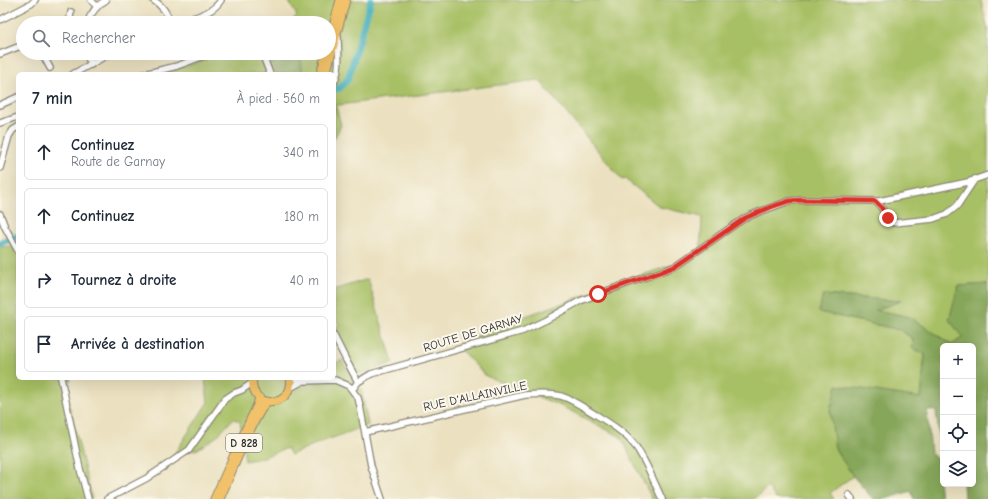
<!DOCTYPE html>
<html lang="fr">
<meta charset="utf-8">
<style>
body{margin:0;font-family:"Comic Neue",sans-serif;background:#f6f6f7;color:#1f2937}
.controls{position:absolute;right:12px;bottom:12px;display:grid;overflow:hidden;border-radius:6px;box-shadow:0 4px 16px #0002}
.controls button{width:36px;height:36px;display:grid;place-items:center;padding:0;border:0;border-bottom:1px solid #e0e1e3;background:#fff;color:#1f2937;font:20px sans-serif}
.stop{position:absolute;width:12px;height:12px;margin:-9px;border:3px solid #d93025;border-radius:50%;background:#fff}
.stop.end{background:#d93025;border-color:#fff;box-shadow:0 1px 4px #0008}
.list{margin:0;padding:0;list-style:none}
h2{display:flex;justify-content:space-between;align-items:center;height:52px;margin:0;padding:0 16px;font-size:17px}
h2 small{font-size:13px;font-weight:400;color:#747a83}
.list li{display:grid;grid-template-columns:26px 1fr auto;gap:12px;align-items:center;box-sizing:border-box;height:56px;margin:0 8px 8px;padding:0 8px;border:1px solid #e0e1e3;border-radius:6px}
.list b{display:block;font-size:15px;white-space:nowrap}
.list p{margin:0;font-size:13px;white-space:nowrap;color:#747a83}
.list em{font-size:13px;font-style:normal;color:#747a83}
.icon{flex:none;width:22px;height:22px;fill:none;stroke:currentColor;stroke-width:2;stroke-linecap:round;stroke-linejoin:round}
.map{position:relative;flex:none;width:988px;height:499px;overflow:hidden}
.search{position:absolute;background:#fff;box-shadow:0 4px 16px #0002;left:16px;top:16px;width:320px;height:44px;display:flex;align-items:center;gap:10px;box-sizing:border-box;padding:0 14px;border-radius:22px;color:#747a83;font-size:15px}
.panel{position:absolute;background:#fff;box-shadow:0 4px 16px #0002;left:16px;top:72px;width:320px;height:308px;border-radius:6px}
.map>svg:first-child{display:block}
.green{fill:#a8c065;stroke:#6a7648}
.forest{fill:#86a65a;stroke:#586842}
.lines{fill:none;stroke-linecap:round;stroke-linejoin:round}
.river{stroke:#3faebb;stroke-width:7}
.minor-casing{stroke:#8b8676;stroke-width:8}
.major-casing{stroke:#8b8676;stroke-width:9}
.minor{stroke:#fff;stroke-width:5.5}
.major{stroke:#f2c26a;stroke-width:7}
.route{stroke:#d93025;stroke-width:5}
.labels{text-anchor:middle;stroke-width:4;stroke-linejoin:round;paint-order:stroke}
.shield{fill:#fbf7ec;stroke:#696865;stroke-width:1}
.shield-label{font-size:11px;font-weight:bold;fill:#2b2b2b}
.street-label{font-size:12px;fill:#2b2b2b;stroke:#fbf7ec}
</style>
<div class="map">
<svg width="988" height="499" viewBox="0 0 988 499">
<rect width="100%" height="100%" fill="#fbf7ec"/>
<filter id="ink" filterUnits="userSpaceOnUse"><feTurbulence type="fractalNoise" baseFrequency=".025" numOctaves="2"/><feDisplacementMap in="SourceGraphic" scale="8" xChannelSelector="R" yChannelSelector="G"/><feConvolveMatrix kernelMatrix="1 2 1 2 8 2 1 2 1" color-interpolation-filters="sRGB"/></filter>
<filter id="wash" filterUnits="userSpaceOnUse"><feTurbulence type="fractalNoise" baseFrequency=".012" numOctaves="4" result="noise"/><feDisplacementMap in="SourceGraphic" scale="16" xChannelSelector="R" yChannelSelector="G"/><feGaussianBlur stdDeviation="0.9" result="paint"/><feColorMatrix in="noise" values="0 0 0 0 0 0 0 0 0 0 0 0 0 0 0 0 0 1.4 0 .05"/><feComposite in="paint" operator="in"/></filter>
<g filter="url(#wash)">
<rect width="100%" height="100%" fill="#ebe1c0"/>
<!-- green -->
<path class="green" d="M288 0H981L988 30V284L958 286 963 337 952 345 910 317 875 310 899 301 823 295 819 312 900 330 913 339 912 348 925 354 921 398 835 448 853 476 830 493 834 499H776L768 487 754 499H652L621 437 561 406 486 376 457 346 497 326 700 255 702 217 660 207 625 179 622 180 539 80 338 105 336 107 341 125 334 139V74H164L224 53H329V23H289L297 16Z
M18 242V378H70L71 380 64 384 92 499H0V247L11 246Z
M368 279 393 363 362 373C357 373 355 371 351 367L334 330V328L339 326 334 312V290Z
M342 360 353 380 361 389 368 425 338 436 313 445 291 455 287 448 261 458 245 461 240 421 233 419 216 437 198 449 173 456 208 402 205 378H334V364Z"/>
<!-- forest -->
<path class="forest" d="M270 53 297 54 301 59 303 74H277L273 66Z
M988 284V499H964L963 484H973V346H943V450L941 451 936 411 927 410 931 453 937 459 941 499H914L911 491 886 499H873L853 476 835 449 830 410 837 385 921 398 925 354 912 348 913 339 900 330 819 312 823 295 901 301 875 310 910 317 952 345 963 337 949 320 958 286Z"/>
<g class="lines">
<!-- river -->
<path class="river" d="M334 89 340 88 348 79 371 0
M0 243 18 236"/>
</g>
</g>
<g filter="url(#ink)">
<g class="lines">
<!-- minor casing -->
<g class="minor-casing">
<path id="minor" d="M91 0 97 7
M153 0C163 6 166 12 171 23
M0 20 31 4 35 0
M69 23 71 12
M87 23C91 13 97 5 106 0
M175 23C191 18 212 15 221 0
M42 53 50 68
M86 53 91 65
M262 53 270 74
M0 54 23 45
M73 74 111 53
M144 74 177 66 212 53
M334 82C341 71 338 49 338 37
M0 105 18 97
M0 123 18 117
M0 168 9 136 13 130 18 127
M875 201 881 207 888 218 894 223 933 219 947 214 957 206 975 179
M0 214 5 227 18 251
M334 336 346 360 358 382
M61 378 80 469 88 499
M294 378 303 381 335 380 349 386 358 398 360 406 371 466 382 499
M290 388 303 381
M352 390 358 382 371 374 523 331 546 320 580 301 598 294 674 267 733 226 745 218 759 212 789 201 801 200 879 201 968 182 988 175
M365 432 525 395C537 394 549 393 561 396 573 400 583 407 593 413 609 423 625 432 636 447 647 463 654 482 662 499
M849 495 852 499
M107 499 147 478 189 450 225 399 234 393 242 390 252 383"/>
</g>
<!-- major casing -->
<g class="major-casing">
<path id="major" d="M329 41 340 0
M320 74 326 53
M326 74 346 0
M253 378C248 410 295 409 290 378
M214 499 245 430 257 405 259 397
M220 499C230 477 239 453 250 431 255 421 260 410 267 402"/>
</g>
<!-- minor -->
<use href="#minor" class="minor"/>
<!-- major -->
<use href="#major" class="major"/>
</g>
</g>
<g class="lines" filter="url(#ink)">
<!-- route -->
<path class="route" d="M598 294 674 267 745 218 771 207 789 201 801 200 875 201 881 207 888 218"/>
</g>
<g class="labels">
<!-- shield labels -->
<rect class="shield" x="226" y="434" width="36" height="18" rx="3"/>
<g class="shield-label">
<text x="244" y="447">D 828</text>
</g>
<!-- street labels -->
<g class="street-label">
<text transform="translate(473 333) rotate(-17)" y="4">ROUTE DE GARNAY</text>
<text transform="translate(475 396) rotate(-12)" y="4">RUE D'ALLAINVILLE</text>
</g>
</g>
</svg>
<div class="controls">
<button>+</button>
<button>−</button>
<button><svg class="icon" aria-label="locate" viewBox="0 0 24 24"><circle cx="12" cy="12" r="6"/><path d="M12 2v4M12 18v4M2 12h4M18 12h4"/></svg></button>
<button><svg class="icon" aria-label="layers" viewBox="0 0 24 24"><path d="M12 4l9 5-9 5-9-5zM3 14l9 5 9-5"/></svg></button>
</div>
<div class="stop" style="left:598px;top:294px"></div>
<div class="stop end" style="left:888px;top:218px"></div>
<div class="search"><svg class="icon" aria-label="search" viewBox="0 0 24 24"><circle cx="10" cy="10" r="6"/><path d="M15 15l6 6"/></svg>Rechercher</div>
<section class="panel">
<h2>7 min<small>À pied · 560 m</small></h2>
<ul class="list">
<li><svg class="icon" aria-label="ahead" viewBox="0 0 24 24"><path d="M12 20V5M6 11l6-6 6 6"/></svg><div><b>Continuez</b><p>Route de Garnay</p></div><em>340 m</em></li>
<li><svg class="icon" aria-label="ahead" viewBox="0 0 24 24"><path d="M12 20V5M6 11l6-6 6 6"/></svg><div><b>Continuez</b></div><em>180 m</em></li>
<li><svg class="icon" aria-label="right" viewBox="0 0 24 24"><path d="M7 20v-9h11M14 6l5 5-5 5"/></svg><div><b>Tournez à droite</b></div><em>40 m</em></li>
<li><svg class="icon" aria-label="arrive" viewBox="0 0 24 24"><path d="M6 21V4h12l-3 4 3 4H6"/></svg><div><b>Arrivée à destination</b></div></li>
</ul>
</section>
</div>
